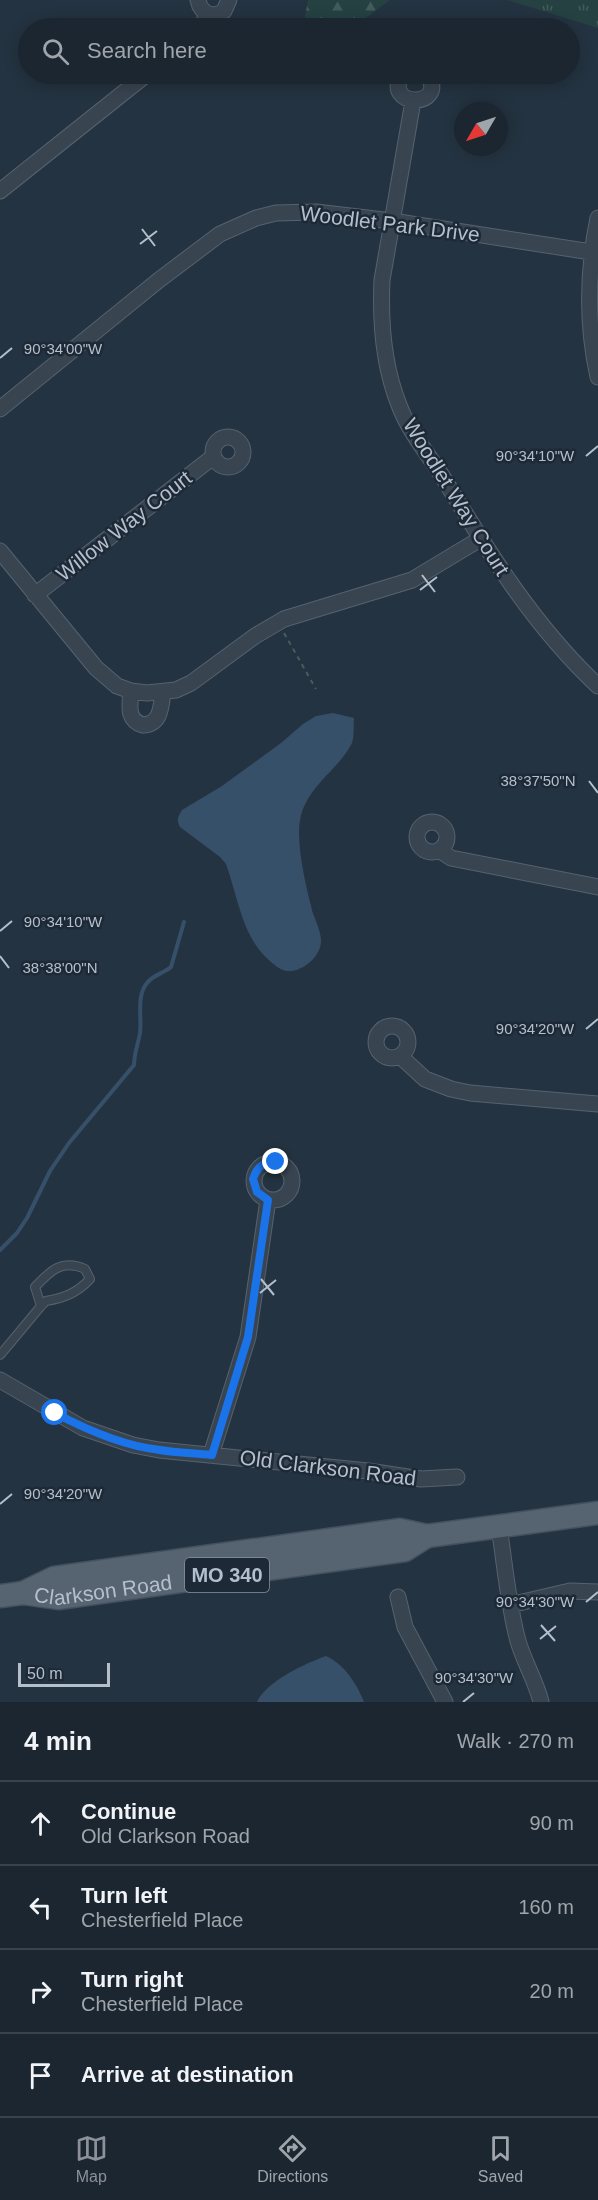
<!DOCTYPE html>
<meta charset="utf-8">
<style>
body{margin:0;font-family:Helvetica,sans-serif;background:#28323d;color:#f1f3f6}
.compass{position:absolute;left:454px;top:102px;width:54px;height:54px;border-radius:50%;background:#1b2631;box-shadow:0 3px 15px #0003;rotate:231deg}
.scale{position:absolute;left:18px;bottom:15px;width:92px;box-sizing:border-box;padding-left:6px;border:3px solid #b4bfcb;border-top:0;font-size:16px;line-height:21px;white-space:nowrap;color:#b4bfcb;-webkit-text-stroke:4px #1d2936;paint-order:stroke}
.stop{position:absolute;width:18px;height:18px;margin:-14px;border:4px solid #1a73e8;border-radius:50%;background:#fff}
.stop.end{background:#1a73e8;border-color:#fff;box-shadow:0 2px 6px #0008}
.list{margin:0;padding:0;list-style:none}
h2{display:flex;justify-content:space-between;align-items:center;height:78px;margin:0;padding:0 24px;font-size:26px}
h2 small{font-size:20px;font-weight:400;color:#a0a5ab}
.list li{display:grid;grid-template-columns:39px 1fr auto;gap:18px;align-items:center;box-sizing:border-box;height:84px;padding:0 24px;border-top:2px solid #39434d}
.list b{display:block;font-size:22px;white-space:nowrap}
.list p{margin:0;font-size:20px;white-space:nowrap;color:#a0a5ab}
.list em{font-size:20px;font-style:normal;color:#a0a5ab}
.icon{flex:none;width:33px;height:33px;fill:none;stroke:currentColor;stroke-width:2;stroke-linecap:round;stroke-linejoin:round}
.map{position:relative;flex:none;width:598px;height:1702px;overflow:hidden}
.search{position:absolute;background:#1b2631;box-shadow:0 3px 15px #0003;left:18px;right:18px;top:18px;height:66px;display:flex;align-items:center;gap:15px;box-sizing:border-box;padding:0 21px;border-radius:33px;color:#a0a5ab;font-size:22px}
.sheet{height:414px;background:#1b2631}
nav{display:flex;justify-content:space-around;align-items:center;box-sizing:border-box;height:84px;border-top:2px solid #39434d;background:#1b2631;font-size:16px;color:#a0a5ab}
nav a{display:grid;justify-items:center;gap:3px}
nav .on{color:#8c9099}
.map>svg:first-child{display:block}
.grass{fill:url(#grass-tufts)}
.forest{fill:url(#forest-firs)}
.water{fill:#375069}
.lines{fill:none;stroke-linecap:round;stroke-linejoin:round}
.stream{stroke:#375069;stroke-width:4}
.service-casing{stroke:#56626e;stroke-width:10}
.minor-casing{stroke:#56626e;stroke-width:17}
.primary-casing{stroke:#44505d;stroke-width:25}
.path{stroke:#445e5e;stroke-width:2;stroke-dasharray:4.5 4.5;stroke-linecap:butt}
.service{stroke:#384450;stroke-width:8}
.minor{stroke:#384450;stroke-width:15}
.primary{stroke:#566370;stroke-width:22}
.route{stroke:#1a73e8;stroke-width:8}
.ticks{fill:none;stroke:#b4bfcb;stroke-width:2}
.labels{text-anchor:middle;stroke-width:5;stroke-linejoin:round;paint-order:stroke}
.shield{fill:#1d2936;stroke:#87929e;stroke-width:1.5}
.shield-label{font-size:20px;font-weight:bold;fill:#b4bfcb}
.street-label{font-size:21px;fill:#b4bfcb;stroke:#1d2936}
.ticks-label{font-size:15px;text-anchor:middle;fill:#b4bfcb;stroke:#1d2936;stroke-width:5;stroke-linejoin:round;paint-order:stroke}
</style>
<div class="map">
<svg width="598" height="1702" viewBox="0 0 598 1702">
<defs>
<pattern id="grass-tufts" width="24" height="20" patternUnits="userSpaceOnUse" patternTransform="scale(1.5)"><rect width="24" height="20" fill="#264142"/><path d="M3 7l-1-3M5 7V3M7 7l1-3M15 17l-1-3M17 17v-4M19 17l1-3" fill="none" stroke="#435b5c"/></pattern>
<pattern id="forest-firs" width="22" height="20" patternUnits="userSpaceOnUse" patternTransform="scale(1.5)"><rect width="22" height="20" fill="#264142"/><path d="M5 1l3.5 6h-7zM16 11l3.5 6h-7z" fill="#435b5c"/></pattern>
</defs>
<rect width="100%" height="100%" fill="#243341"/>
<!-- grass -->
<path class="grass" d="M507 0H598V28Z"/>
<!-- forest -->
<path class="forest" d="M308 0H390L352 28H303Z"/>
<!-- water -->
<path class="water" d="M333 713 354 718C353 726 355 738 351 745 337 771 306 787 300 820 296 843 305 882 311 906 313 917 321 929 321 941 321 955 305 970 291 971 283 972 277 967 271 962 242 938 238 897 226 864L220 857 180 827C176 820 178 817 182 810L222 786 281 743 303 724 316 716Z
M326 1656C344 1664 357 1684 364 1702H257C267 1681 304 1664 326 1656Z"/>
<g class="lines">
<!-- stream -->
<path class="stream" d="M0 1250 17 1233 27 1218 50 1171 69 1143 134 1065C134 1054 138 1044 140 1033 142 1017 136 996 147 983 153 975 164 973 171 967L184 922"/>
<!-- service casing -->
<g class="service-casing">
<path id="service" d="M0 1355 1 1354 41 1306 46 1301C64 1298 77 1293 90 1279L85 1269C62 1259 51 1270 35 1287L41 1306"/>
</g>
<!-- minor casing -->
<g class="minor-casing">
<path id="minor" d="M198 0C201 14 213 19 224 11L229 0
M200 28 208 14
M403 74C380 108 450 109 427 74
M413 101 382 280C380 323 383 365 399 405 409 432 429 455 444 479 489 553 534 626 598 686
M0 191 147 74
M598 218C587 272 586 323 598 377
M0 409 159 280 220 234 256 218 276 213 316 212 392 221 591 252
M213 452a15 15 0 1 1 30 0a15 15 0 1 1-30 0Z
M0 551 96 668 117 686 131 691 147 693 176 690 191 683 255 636 284 619 412 580 480 539
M35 595 213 457
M131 691C130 705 126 720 143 725 161 724 161 707 163 692
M417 837a15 15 0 1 1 30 0a15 15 0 1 1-30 0Z
M439 850 451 858 598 887
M376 1042a16 16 0 1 1 32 0a16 16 0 1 1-32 0Z
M400 1056 425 1079 451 1089 470 1093 598 1104
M254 1181a19 19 0 1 1 38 0a19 19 0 1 1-38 0Z
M0 1380 83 1428 133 1445 159 1450 368 1471 421 1479 457 1477
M211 1455 248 1337 268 1200
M499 1527C505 1565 508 1604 518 1641 524 1662 536 1681 541 1702
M398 1597 405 1627 445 1702
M510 1605 570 1591 598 1592"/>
</g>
<!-- primary casing -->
<g class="primary-casing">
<g id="primary">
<path d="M23 1593 54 1578 400 1530 427 1536 598 1513"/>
<path id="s1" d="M0 1596 23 1593 58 1598 405 1550 427 1536"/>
</g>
</g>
<!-- path -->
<path class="path" d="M284 633 316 689"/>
<!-- service -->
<use href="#service" class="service"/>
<!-- minor -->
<use href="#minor" class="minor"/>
<!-- primary -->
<use href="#primary" class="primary"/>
</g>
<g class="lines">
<!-- route -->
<path class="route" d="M55 1413C87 1430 123 1446 160 1450 177 1453 194 1453 212 1455L248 1337 268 1200 257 1192 253 1179C257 1167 263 1162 276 1162"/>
</g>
<!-- ticks -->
<path class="ticks" d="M142 229 155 246M140 244 157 231M0 358 12 348M586 456 598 446M422 575 435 592M420 590 437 577M589 781 598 793M0 931 12 921M0 956 9 968M586 1029 598 1019M261 1279 274 1295M260 1293 276 1280M0 1504 12 1494M586 1602 598 1592M541 1625 555 1641M540 1639 556 1626M463 1702 474 1693"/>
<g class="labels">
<!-- shield labels -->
<rect class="shield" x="185" y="1558" width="84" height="34" rx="4.5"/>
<g class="shield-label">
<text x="227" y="1582">MO 340</text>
</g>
<!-- street labels -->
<g class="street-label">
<text transform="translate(390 224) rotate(7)" y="7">Woodlet Park Drive</text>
<text transform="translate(456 497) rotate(58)" y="7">Woodlet Way Court</text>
<text transform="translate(124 526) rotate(-38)" y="7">Willow Way Court</text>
<text transform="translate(328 1468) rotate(7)" y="7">Old Clarkson Road</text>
<text dy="7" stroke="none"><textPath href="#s1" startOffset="104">Clarkson Road</textPath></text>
</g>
</g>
<g class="ticks-label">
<text x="63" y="354">90°34'00"W</text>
<text x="535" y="461">90°34'10"W</text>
<text x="538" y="786">38°37'50"N</text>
<text x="63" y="927">90°34'10"W</text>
<text x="60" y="973">38°38'00"N</text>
<text x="535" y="1034">90°34'20"W</text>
<text x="63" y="1499">90°34'20"W</text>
<text x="535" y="1607">90°34'30"W</text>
<text x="474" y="1683">90°34'30"W</text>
</g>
</svg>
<svg class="compass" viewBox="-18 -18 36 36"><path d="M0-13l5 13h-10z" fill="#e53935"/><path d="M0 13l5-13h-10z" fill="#a0a5ab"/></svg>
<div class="scale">50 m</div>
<div class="stop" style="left:55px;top:1413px"></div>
<div class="stop end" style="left:276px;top:1162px"></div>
<div class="search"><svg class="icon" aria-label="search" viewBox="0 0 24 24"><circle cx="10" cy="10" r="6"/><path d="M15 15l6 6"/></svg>Search here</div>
</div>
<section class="sheet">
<h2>4 min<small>Walk · 270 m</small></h2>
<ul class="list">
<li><svg class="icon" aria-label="ahead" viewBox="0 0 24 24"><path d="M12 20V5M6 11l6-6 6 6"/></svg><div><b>Continue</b><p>Old Clarkson Road</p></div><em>90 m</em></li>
<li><svg class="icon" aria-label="left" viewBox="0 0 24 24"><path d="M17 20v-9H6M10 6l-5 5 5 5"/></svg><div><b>Turn left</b><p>Chesterfield Place</p></div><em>160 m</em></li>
<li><svg class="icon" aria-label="right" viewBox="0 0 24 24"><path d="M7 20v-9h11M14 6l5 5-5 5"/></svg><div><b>Turn right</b><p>Chesterfield Place</p></div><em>20 m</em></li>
<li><svg class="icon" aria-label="arrive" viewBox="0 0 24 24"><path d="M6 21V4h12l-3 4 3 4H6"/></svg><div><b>Arrive at destination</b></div></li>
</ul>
</section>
<nav>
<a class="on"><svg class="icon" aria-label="map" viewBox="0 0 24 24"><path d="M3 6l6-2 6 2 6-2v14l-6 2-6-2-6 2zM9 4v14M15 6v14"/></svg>Map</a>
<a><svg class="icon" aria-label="directions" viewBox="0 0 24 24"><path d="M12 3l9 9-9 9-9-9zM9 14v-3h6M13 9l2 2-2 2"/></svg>Directions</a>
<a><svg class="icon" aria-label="saved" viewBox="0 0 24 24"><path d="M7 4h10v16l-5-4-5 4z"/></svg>Saved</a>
</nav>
